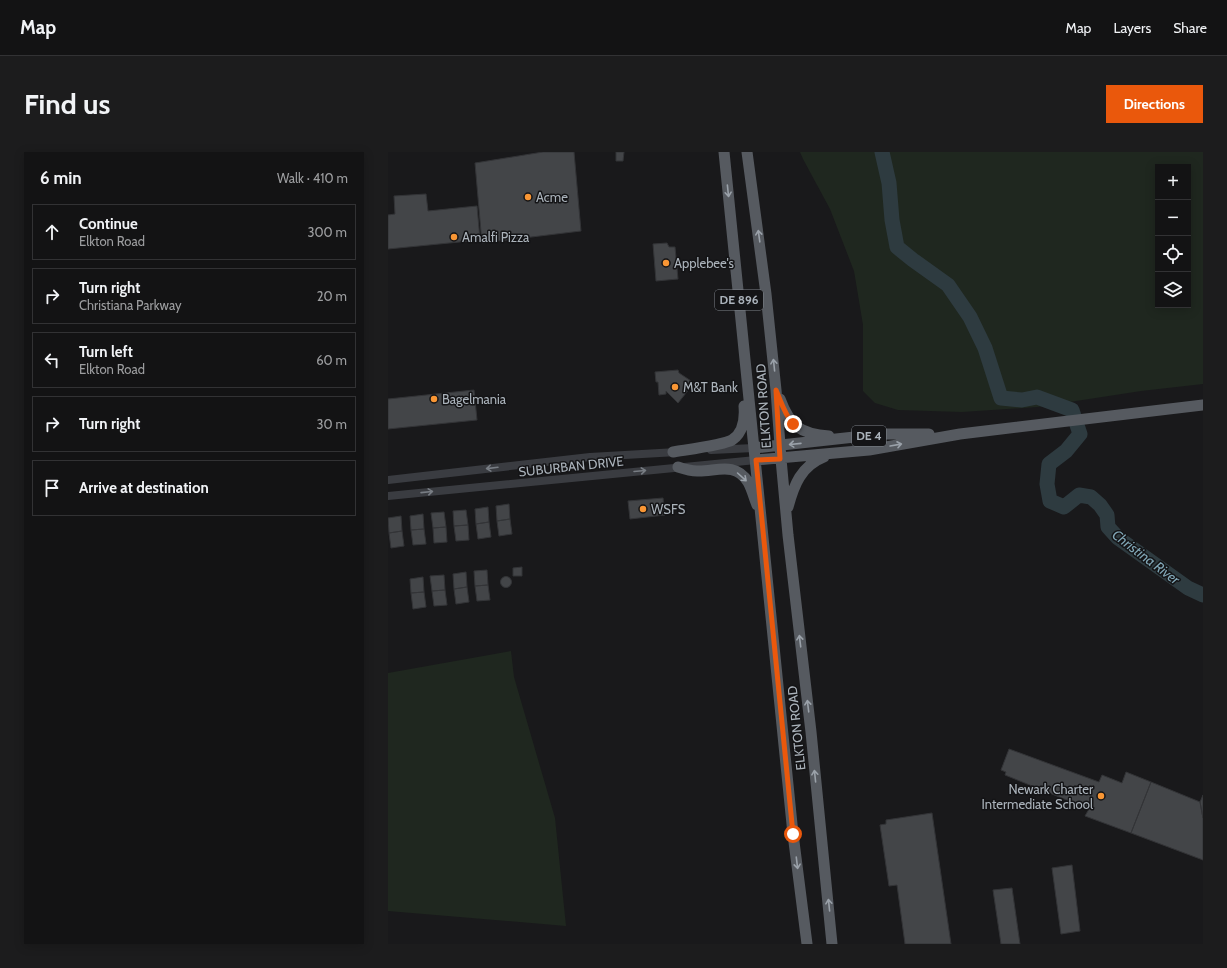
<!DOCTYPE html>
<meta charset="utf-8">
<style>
body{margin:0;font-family:Cabin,sans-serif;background:#1c1c1d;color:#f1f3f6}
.controls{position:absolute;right:12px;top:12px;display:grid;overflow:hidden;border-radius:0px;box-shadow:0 2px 10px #0003}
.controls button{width:36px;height:36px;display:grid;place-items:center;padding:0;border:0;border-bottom:1px solid #323234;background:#131314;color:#f1f3f6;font:20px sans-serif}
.stop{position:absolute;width:12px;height:12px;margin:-9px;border:3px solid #ea580c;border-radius:50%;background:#fff}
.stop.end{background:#ea580c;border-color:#fff;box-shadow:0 1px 4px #0008}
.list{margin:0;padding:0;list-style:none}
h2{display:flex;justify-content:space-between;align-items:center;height:52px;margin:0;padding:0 16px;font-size:17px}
h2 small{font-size:13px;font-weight:400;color:#9d9ea0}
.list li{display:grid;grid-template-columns:26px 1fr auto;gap:12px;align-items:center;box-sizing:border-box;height:56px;margin:0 8px 8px;padding:0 8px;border:1px solid #323234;border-radius:0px}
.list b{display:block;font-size:15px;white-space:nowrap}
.list p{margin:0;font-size:13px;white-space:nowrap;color:#9d9ea0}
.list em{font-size:13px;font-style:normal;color:#9d9ea0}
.icon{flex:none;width:22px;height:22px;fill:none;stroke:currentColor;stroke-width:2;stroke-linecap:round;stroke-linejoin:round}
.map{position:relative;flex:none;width:815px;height:792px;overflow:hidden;border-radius:0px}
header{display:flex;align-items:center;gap:24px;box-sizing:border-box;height:56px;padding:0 20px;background:#131314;border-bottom:1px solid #323234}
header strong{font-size:19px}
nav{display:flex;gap:22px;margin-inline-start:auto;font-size:14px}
.intro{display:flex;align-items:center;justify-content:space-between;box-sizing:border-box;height:96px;padding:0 24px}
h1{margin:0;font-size:28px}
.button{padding:10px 18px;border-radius:0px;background:#ea580c;color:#fff;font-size:14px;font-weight:700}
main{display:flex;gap:24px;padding:0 24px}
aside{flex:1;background:#131314;border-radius:0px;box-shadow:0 2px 10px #0003}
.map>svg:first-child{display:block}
.green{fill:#1f271f;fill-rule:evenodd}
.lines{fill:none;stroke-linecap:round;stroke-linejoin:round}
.river{stroke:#2e3b40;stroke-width:15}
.building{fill:#434548;stroke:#333437}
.minor{stroke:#3a3c41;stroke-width:8}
.major{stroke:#565a60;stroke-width:11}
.oneway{stroke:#9aa1a9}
.oneway2{stroke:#787d84}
.route{stroke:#ea580c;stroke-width:5}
.poi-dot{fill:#f99634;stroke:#141416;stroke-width:1.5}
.labels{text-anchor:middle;stroke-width:3;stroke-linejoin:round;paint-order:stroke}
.shield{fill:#141416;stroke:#7e838a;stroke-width:1}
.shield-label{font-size:12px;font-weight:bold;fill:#abb3bb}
.poi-label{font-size:13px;fill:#abb3bb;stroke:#141416;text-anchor:start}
.street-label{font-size:13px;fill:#abb3bb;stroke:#141416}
.water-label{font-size:14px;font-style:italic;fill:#81a7b7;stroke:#141416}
</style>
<header>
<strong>Map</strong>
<nav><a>Map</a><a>Layers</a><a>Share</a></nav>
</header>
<div class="intro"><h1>Find us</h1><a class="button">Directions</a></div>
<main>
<aside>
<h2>6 min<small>Walk · 410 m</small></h2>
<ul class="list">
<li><svg class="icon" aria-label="ahead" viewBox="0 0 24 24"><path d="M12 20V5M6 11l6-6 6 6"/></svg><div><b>Continue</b><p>Elkton Road</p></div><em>300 m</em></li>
<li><svg class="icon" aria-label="right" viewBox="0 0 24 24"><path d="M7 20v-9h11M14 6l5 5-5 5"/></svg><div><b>Turn right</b><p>Christiana Parkway</p></div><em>20 m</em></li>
<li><svg class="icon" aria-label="left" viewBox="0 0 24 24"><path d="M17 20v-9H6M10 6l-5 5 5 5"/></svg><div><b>Turn left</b><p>Elkton Road</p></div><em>60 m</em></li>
<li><svg class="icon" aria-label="right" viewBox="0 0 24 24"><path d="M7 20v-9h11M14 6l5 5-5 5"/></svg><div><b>Turn right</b></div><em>30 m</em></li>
<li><svg class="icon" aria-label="arrive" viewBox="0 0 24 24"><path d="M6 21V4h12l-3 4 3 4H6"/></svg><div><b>Arrive at destination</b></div></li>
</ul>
</aside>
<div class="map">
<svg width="815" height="792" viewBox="0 0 815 792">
<rect width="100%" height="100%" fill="#19191b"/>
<!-- green -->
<path class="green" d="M412 0H815V232L753 239 649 255 574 260 510 258 487 251 475 239V173L466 119 442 57 415 7ZM770 15H800V153H770Z
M123 499 126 525 167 666 178 774 0 759V521Z"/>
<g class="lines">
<!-- river -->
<path class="river" d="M494 0 501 31 504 68 509 95 525 108 560 133 582 165 597 196 613 246 634 248 649 245 684 258 692 282 678 299 661 312 659 332 662 349 676 355 691 343 703 345 712 353 719 363 720 375 730 386 800 436 815 443"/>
</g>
<!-- building -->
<path class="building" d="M155 0H186L193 79 94 91 87 11Z
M228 0H236L235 9H228Z
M38 42 40 59 89 54 92 88 0 97V63L7 62 6 44Z
M279 91 281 95H287L290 127 268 129 265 92Z
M290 218 291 221 306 231 290 251 278 239V242L271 243 270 230H268L267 220Z
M86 238 89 268 0 277V247Z
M275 346 277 363 242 367 240 349Z
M121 352 122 367 109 369 108 354Z
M100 355 101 370 88 372 87 357Z
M78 358 80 373 66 374 65 359Z
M56 360 58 375 45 376 43 361Z
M35 362 36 377 23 378 22 364Z
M13 364 14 379 1 381 0 366Z
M122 367 124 382 111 384 109 369Z
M101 370 103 385 90 387 88 372Z
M80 373 81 388 68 389 66 374Z
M58 375 59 390 46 391 45 376Z
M36 377 38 392 25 393 23 378Z
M14 379 16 394 3 396 1 381Z
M134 415V424H125V416Z
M99 418 100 433 87 434 86 419Z
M78 420 79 435 66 437 65 422Z
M56 423 57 438 44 439 42 424Z
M112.5 430a5.5 5.5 0 1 1 11 0a5.5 5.5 0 1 1-11 0Z
M35 425 36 440 23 441 22 427Z
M100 433 102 448 89 449 87 434Z
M79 435 81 450 68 452 66 437Z
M57 438 59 453 46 454 44 439Z
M36 440 38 455 25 457 23 441Z
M621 597 711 630 714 623 734 631 738 620 763 630 743 681 697 664 701 657 617 623 618 620 613 618Z
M763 630 812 650 815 666V708L743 681Z
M815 643V666L812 650Z
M544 661 563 792H517L509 733 501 734 492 673 498 672V668Z
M684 713 692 779 673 782 664 716Z
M624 736 632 792H613L605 738Z"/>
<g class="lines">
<!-- minor -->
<path class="minor" d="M323 298 366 296
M0 328 202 305 289 300
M0 344 368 308"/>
<!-- major -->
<path class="major" d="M336 0 405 682 419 792
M359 0 378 142 388 238 393 307 400 383 423 580 444 792
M392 247C402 274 412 282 441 284
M366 296 494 282H541
M285 300C296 298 336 293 344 288 355 281 357 266 356 254
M368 308 481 298 572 282 815 253
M290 315C296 317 302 319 309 319 327 320 347 309 360 330 364 337 366 346 369 353
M400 355C406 333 413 314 436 305"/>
</g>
<!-- one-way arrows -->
<defs><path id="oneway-shaft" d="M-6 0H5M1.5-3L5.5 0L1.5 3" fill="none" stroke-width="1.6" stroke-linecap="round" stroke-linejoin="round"/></defs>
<g class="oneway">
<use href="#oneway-shaft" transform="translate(340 39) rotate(84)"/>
<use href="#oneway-shaft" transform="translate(371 84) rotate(-98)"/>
<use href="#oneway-shaft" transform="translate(386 213) rotate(-96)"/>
<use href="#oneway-shaft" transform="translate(407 292) rotate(174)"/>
<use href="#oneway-shaft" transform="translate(508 293) rotate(-10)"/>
<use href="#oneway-shaft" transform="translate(354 325) rotate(42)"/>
<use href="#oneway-shaft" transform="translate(412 489) rotate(-97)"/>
<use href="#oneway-shaft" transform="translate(420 554) rotate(-97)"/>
<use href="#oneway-shaft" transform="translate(427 624) rotate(-96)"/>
<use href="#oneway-shaft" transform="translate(409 711) rotate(83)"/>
<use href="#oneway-shaft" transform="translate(441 753) rotate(-96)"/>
</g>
<g class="oneway2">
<use href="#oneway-shaft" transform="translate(104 316) rotate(173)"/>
<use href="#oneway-shaft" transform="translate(252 319) rotate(-5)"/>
<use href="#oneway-shaft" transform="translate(39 340) rotate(-6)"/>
</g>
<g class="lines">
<!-- route -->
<path class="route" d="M405 682 368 308 392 307 388 238C393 250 397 263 405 272"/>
</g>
<!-- markers -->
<g class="poi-dot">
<circle cx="140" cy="45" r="4"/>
<circle cx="66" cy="85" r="4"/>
<circle cx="278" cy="111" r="4"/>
<circle cx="287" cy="235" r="4"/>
<circle cx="46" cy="247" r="4"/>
<circle cx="255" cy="357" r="4"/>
<circle cx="713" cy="644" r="4"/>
</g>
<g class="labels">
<!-- shield labels -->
<g class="shield">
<rect x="327" y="138" width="48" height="20" rx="3"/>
<rect x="464" y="274" width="34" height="20" rx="3"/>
</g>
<g class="shield-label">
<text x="351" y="152">DE 896</text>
<text x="481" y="288">DE 4</text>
</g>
<!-- poi labels -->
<g class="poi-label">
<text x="148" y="50">Acme</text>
<text x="74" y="90">Amalfi Pizza</text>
<text x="286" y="116">Applebee's</text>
<text x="295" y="240">M&amp;T Bank</text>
<text x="54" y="252">Bagelmania</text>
<text x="263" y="362">WSFS</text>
<text x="705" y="642" text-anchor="end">Newark Charter<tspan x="705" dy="15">Intermediate School</tspan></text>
</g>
<!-- street labels -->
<g class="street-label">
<text transform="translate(375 254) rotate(-94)" y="5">ELKTON ROAD</text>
<text transform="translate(183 314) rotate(-6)" y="5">SUBURBAN DRIVE</text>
<text transform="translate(408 576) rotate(-96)" y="5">ELKTON ROAD</text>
</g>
<!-- water labels -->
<g class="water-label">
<text transform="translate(758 405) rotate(37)" y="5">Christina River</text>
</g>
</g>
</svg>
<div class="controls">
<button>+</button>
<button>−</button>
<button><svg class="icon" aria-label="locate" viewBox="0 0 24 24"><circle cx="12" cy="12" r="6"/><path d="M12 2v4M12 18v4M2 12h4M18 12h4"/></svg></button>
<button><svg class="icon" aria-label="layers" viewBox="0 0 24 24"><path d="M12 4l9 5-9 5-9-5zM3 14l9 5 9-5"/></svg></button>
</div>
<div class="stop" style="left:405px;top:682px"></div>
<div class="stop end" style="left:405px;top:272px"></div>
</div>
</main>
